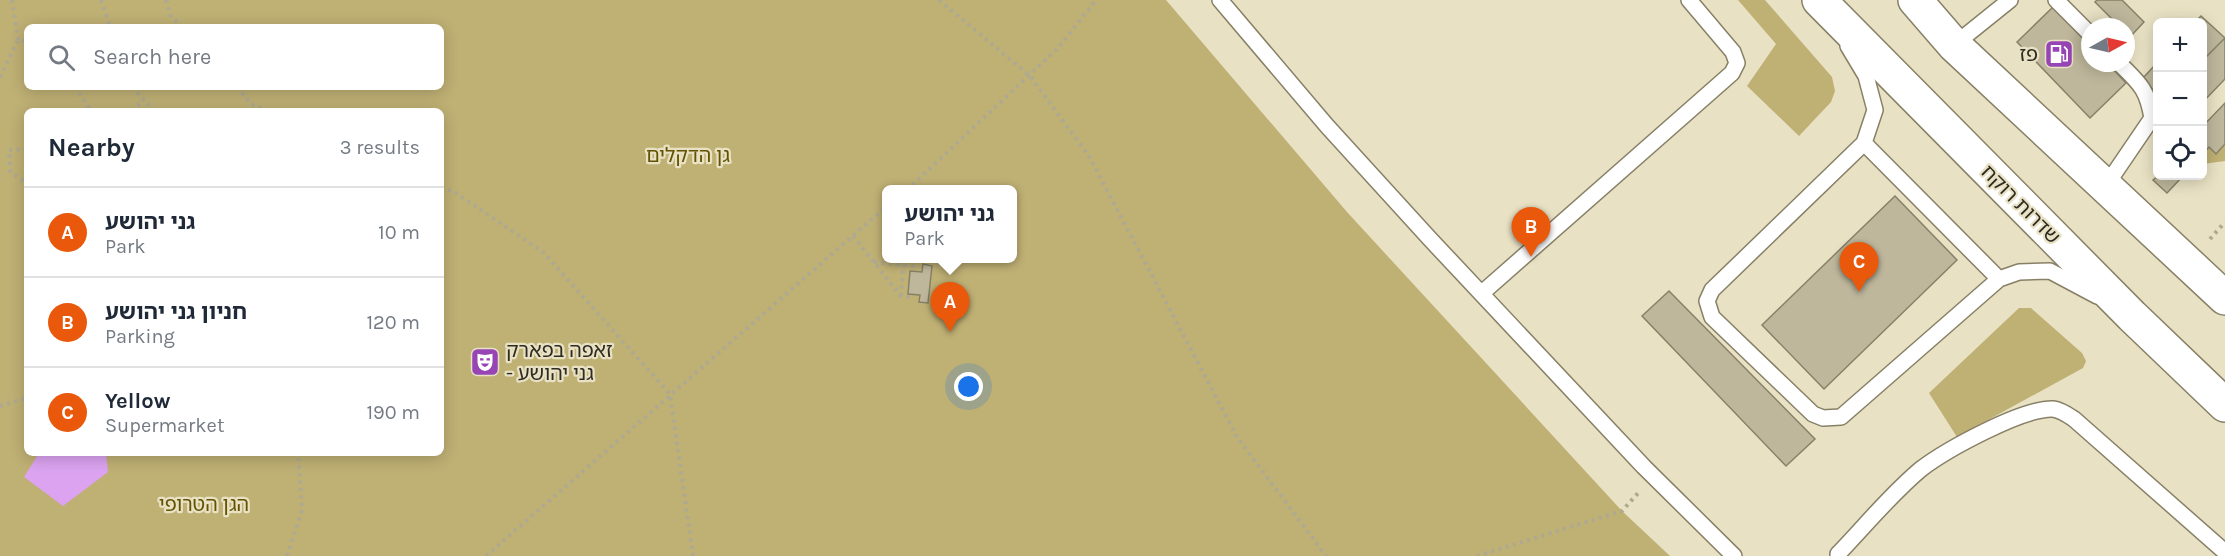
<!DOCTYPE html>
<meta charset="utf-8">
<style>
body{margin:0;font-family:Karla,"Noto Sans Hebrew",sans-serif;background:#f6f6f7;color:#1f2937}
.controls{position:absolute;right:18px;top:18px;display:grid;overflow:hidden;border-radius:9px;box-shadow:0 3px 15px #0003}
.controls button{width:54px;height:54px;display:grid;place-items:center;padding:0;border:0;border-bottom:2px solid #e0e1e3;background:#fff;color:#1f2937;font:30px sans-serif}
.compass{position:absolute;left:2081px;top:18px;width:54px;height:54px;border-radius:50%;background:#fff;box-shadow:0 3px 15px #0003;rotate:82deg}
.you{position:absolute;left:969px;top:387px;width:21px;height:21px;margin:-15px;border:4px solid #fff;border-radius:50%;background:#1a73e8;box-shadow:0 0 0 9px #1a73e833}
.badge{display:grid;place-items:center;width:39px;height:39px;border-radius:50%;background:#ea580c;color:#fff;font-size:20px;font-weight:700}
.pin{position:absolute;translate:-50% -50px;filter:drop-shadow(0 2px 3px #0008)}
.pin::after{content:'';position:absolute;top:32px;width:21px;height:18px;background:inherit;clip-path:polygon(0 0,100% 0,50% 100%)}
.popup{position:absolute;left:882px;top:185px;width:135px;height:78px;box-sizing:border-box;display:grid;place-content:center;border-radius:9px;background:#fff;filter:drop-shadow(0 2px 4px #0005);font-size:20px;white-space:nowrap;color:#747a83}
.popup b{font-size:22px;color:#1f2937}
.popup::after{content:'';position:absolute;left:50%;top:100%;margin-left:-12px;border:12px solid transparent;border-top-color:#fff}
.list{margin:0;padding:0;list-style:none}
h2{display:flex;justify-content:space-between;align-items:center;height:78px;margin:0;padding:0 24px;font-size:26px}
h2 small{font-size:20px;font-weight:400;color:#747a83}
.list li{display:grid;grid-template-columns:39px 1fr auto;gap:18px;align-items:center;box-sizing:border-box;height:90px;padding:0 24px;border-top:2px solid #e0e1e3}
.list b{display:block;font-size:22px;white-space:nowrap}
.list p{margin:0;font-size:20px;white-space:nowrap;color:#747a83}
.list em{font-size:20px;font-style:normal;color:#747a83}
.icon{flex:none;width:33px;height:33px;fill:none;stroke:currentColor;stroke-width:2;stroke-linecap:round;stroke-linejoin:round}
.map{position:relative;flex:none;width:2225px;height:556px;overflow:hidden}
.search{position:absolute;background:#fff;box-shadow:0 3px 15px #0003;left:24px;top:24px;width:420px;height:66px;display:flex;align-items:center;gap:15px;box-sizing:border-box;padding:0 21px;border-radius:9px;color:#747a83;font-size:22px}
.panel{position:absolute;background:#fff;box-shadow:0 3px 15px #0003;left:24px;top:108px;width:420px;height:348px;border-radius:9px}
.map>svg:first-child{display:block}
.green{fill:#bfb074;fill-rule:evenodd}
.water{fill:#dba3f0}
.building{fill:#beb79c;stroke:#878167;stroke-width:1.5}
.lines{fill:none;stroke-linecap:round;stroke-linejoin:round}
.lane-casing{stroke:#878066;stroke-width:18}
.secondary-casing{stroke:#878066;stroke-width:36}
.path{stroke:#aea991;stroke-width:4;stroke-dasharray:3 4.5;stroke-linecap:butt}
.lane{stroke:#fff;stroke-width:15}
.secondary{stroke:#fff;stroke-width:33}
.labels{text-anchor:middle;stroke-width:4.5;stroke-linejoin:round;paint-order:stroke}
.poi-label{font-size:20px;fill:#2e2b21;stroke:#e8e1c4;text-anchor:end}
.park-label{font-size:20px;fill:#635301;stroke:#e8e1c4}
.street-label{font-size:20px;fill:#2e2b21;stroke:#e8e1c4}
</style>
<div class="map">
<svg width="2225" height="556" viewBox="0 0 2225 556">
<rect width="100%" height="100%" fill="#e8e1c4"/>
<!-- green -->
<path class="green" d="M0 0H1166L1347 212 1622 511 1670 556H0ZM27 27H441V87H27ZM27 111H441V453H27ZM887 190H1013V258H887Z
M1738 0H1765L1832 77 1835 91 1831 102 1799 136 1747 86 1776 44Z
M2225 103V161L2203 164 2202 127Z
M2019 308H2031L2082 353 2086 361 2083 368 1957 437 1929 393Z"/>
<!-- water -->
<path class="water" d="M39 453H106L108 472 63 506 24 477Z"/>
<!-- building -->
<path class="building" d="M2097 0H2122L2144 22 2130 37 2126 33V27H2120L2095 2Z
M2053 7 2090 46V63H2107L2126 83 2090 118 2017 42Z
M2201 16 2225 38 2202 61V22H2195Z
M2225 38V79L2202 103V61Z
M2158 62V94L2142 79Z
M2225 103V144L2216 154 2209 147 2202 155V127Z
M2158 176H2183L2167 193 2153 180Z
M1895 196 1957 260 1824 389 1762 325Z
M923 264 932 266 928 303 919 302 920 295 908 294 910 271 922 272Z
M1669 291 1815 439 1786 466 1642 316Z"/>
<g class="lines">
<!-- lane casing -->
<g class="lane-casing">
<path id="lane" d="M1220 0 1327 126 1430 239 1644 467 1734 556
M2056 0 2090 34
M1954 45 2010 0
M1848 46 1866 76 1875 110 1864 143 1999 279 2019 272 2050 271 2097 296
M1864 143 1712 290 1707 301 1712 317 1813 414 1823 418 1841 417 1999 279
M2105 187 2152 118C2147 88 2139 83 2119 63
M1482 293 1732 73 1737 63 1733 52 1689 0
M1838 554C1865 526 1891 494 1921 469 1946 450 2022 408 2053 409 2061 410 2068 415 2074 419L2225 552"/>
</g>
<!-- secondary casing -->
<g class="secondary-casing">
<path id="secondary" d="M1819 0 2132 316 2225 405
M1915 0 1954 45 2225 298"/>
</g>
<!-- path -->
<path class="path" d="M12 0 18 40
M101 0 110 27
M166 0 170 15 182 27
M939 0 1030 76 1089 156 1237 437 1326 556
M0 77 18 40 27 41
M75 87 91 111
M132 87 155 111
M237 87 251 104 268 111
M132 111 143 100
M27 149 9 150 10 171 27 184
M441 187 456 193 543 252 670 394 693 556
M907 190 1058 48 1096 0
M853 236 901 296 914 298
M2210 239 2225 222
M874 262 918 267
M901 296 903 265
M0 406 27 398
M287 556 302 511 298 453
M486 556 887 206
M1477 556 1622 511 1639 492"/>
<!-- lane -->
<use href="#lane" class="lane"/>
<!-- secondary -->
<use href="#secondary" class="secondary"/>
</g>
<!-- icons -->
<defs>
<g id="fuel-square" transform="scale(1.5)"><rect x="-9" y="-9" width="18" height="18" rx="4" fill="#9745b4" stroke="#e8e1c4"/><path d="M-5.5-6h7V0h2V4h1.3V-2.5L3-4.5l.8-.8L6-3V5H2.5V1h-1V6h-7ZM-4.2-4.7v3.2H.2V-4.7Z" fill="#fff"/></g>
<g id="theatre-square" transform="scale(1.5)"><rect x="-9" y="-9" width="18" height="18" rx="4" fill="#9745b4" stroke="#e8e1c4"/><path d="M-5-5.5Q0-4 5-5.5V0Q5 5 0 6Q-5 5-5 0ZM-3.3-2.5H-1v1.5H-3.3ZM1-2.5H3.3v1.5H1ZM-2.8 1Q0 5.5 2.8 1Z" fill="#fff"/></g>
</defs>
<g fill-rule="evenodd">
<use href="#fuel-square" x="2059" y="54"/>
<use href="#theatre-square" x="485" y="362"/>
</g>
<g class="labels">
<!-- poi labels -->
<g class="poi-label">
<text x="2038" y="61">פז</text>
<text x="506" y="357" text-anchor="start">זאפה בפארק<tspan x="506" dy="23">- גני יהושע</tspan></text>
</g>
<!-- park labels -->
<g class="park-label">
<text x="688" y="162">גן הדקלים</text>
<text x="204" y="511">הגן הטרופי</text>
</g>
<!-- street labels -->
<g class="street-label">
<text transform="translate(2021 204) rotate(45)" y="7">שדרות רוקח</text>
</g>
</g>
</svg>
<div class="controls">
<button>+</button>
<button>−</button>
<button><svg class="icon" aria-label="locate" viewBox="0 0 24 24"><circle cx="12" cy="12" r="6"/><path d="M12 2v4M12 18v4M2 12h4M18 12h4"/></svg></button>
</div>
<svg class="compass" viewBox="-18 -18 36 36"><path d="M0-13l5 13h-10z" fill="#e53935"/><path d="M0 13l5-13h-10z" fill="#747a83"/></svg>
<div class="you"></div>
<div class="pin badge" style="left:950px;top:332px">A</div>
<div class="popup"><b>גני יהושע</b>Park</div>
<div class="pin badge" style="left:1531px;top:257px">B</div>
<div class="pin badge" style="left:1859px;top:292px">C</div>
<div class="search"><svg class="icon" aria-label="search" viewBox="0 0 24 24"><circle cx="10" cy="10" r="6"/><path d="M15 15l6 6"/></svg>Search here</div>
<section class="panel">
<h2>Nearby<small>3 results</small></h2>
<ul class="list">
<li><span class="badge">A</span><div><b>גני יהושע</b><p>Park</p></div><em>10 m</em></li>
<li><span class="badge">B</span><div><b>חניון גני יהושע</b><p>Parking</p></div><em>120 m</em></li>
<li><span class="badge">C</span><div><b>Yellow</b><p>Supermarket</p></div><em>190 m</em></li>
</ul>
</section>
</div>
